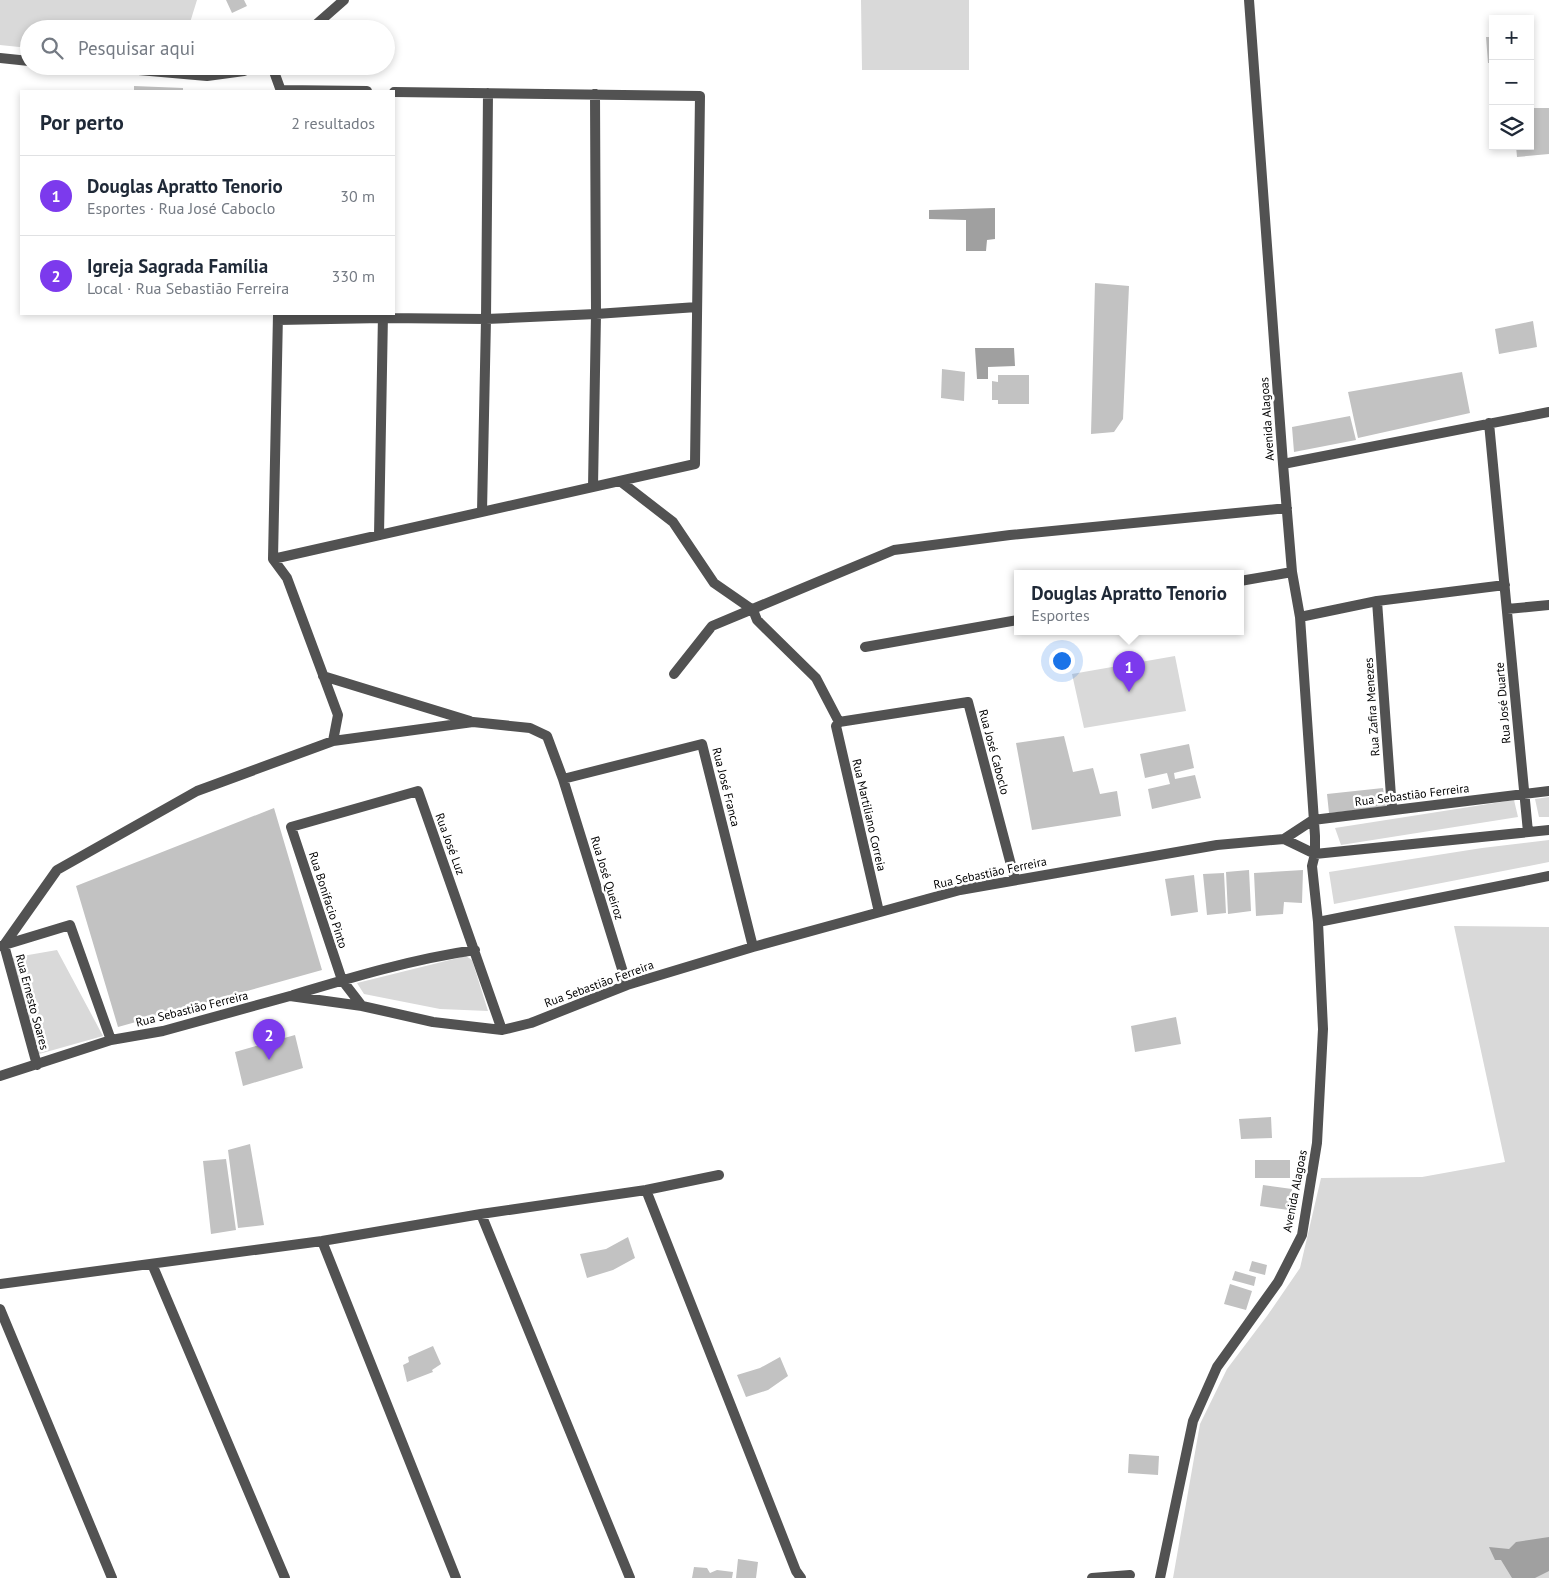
<!DOCTYPE html>
<html lang="pt">
<meta charset="utf-8">
<style>
body{margin:0;font-family:"PT Sans",sans-serif;background:#f2f2f3;color:#1f2937}
.controls{position:absolute;right:15px;top:15px;display:grid;overflow:hidden;border-radius:0px;box-shadow:0 2px 8px #0003}
.controls button{width:45px;height:45px;display:grid;place-items:center;padding:0;border:0;border-bottom:1px solid #e0e1e3;background:#fff;color:#1f2937;font:25px sans-serif}
.you{position:absolute;left:1061px;top:660px;width:18px;height:18px;margin:-12px;border:4px solid #fff;border-radius:50%;background:#1a73e8;box-shadow:0 0 0 8px #1a73e833}
.badge{display:grid;place-items:center;width:32px;height:32px;border-radius:50%;background:#7c3aed;color:#fff;font-size:16px;font-weight:700}
.pin{position:absolute;translate:-50% -41px;filter:drop-shadow(0 1px 2px #0008)}
.pin::after{content:'';position:absolute;top:26px;width:18px;height:15px;background:inherit;clip-path:polygon(0 0,100% 0,50% 100%)}
.popup{position:absolute;left:1014px;top:570px;width:230px;height:65px;box-sizing:border-box;display:grid;place-content:center;border-radius:0px;background:#fff;filter:drop-shadow(0 1px 4px #0005);font-size:16px;white-space:nowrap;color:#747a83}
.popup b{font-size:19px;color:#1f2937}
.popup::after{content:'';position:absolute;left:50%;top:100%;margin-left:-10px;border:10px solid transparent;border-top-color:#fff}
.list{margin:0;padding:0;list-style:none}
h2{display:flex;justify-content:space-between;align-items:center;height:65px;margin:0;padding:0 20px;font-size:21px}
h2 small{font-size:16px;font-weight:400;color:#747a83}
.list li{display:grid;grid-template-columns:32px 1fr auto;gap:15px;align-items:center;box-sizing:border-box;height:80px;padding:0 20px;border-top:1px solid #e0e1e3}
.list b{display:block;font-size:19px;white-space:nowrap}
.list p{margin:0;font-size:16px;white-space:nowrap;color:#747a83}
.list em{font-size:16px;font-style:normal;color:#747a83}
.icon{flex:none;width:28px;height:28px;fill:none;stroke:currentColor;stroke-width:2;stroke-linecap:round;stroke-linejoin:round}
.map{position:relative;flex:none;width:1549px;height:1578px;overflow:hidden}
.search{position:absolute;background:#fff;box-shadow:0 2px 8px #0003;left:20px;top:20px;width:375px;height:55px;display:flex;align-items:center;gap:12px;box-sizing:border-box;padding:0 18px;border-radius:28px;color:#747a83;font-size:19px}
.panel{position:absolute;background:#fff;box-shadow:0 2px 8px #0003;left:20px;top:90px;width:375px;height:225px;border-radius:0px}
.map>svg:first-child{display:block}
.green{fill:#d9d9d9}
.water{fill:#a0a0a0}
.building{fill:#c2c2c2}
.lines{fill:none;stroke-linecap:round;stroke-linejoin:round}
.minor{stroke:#525252;stroke-width:10}
.labels{text-anchor:middle;stroke-width:5;stroke-linejoin:round;paint-order:stroke}
.street-label{font-size:12px;fill:#000;stroke:#fff}
</style>
<div class="map">
<svg width="1549" height="1578" viewBox="0 0 1549 1578">
<rect width="100%" height="100%" fill="#fff"/>
<!-- green -->
<path class="green" d="M0 0H197L188 29H29V48L0 45Z
M861 0H969V70H862Z
M1175 656 1186 711 1084 728 1072 674Z
M1549 797V817H1539L1535 799Z
M1514 800 1518 817 1341 845 1335 828Z
M1549 840V862L1334 904 1329 872 1482 848Z
M1454 926 1549 927V1578H1173L1200 1424 1227 1369 1267 1316 1300 1268 1321 1178 1422 1177 1505 1162Z
M57 950 103 1036 39 1054 11 958Z
M466 956 472 960 488 1011 440 1009 364 994 357 983Z"/>
<!-- water -->
<path class="water" d="M995 208V239L987 240 986 251H966V220L929 219V210Z
M975 348H1014L1015 366 988 367V379H977Z
M1549 1537V1571L1535 1578H1512L1501 1560H1495L1489 1547 1509 1549 1516 1542Z"/>
<!-- building -->
<path class="building" d="M226 0H244L247 6 232 13Z
M1486 37H1493V63H1488Z
M134 86 183 88V91H134Z
M1534 108H1549V154L1517 157 1516 146H1530V127L1534 126Z
M1095 283 1129 286 1123 419 1114 432 1091 434Z
M1533 321 1537 347 1499 354 1495 329Z
M942 369 965 372 964 401 941 398Z
M1462 372 1470 413 1358 438 1348 392Z
M998 375H1029V404H998V400H992V381L998 382Z
M1350 416 1356 440 1294 452 1292 427Z
M1064 736 1073 772 1093 768 1100 794 1117 791 1121 816 1032 830 1016 743Z
M1189 744 1194 768 1174 773 1175 779 1195 775 1201 798 1152 809 1148 789 1170 784 1167 773 1145 778 1140 754Z
M1383 788 1386 807 1329 813 1327 794Z
M274 808 322 970 118 1027 76 886Z
M1249 870 1251 911 1228 914 1226 872Z
M1303 870 1302 903 1284 902 1283 914 1256 916 1254 873Z
M1224 873 1226 913 1207 915 1203 874Z
M1194 875 1198 912 1171 916 1165 879Z
M1176 1017 1181 1044 1135 1052 1131 1026Z
M295 1035 303 1068 243 1086 235 1052Z
M1271 1117 1272 1138 1241 1139 1239 1119Z
M250 1144 264 1225 238 1228 228 1150Z
M226 1159 236 1230 211 1234 203 1161Z
M1255 1160H1290V1178H1255Z
M1263 1185 1292 1189 1289 1210 1260 1206Z
M628 1237 635 1258 613 1270 587 1278 580 1254 606 1249Z
M1252 1261 1267 1265 1265 1275 1249 1271Z
M1235 1271 1256 1277 1254 1286 1232 1280Z
M1230 1284 1252 1291 1246 1310 1224 1304Z
M433 1346 441 1364 432 1370 433 1372 407 1382 403 1365 409 1362 408 1357Z
M780 1357 788 1376 768 1390 746 1397 737 1375 760 1368Z
M1129 1454 1159 1456 1158 1475 1128 1473Z
M738 1559 758 1562 756 1578H736Z
M694 1567 707 1568 710 1573 717 1570 733 1572 732 1578H692Z"/>
<g class="lines">
<!-- minor -->
<path class="minor" d="M311 29 344 0
M0 58 29 61
M93 66 207 76 244 71 255 66
M272 66 281 91
M281 90 367 91
M278 320 383 318 486 319 596 314 697 307
M1489 423 1528 832
M1283 464 1549 412
M620 481 673 522 714 583 753 610 757 620 816 678 839 722
M593 487 596 314 595 94
M482 512 486 319 488 93
M379 535 383 314
M273 559 695 464 700 96 394 92
M1240 581 1292 572
M1377 601 1392 810
M1507 609 1549 605
M1300 617 1377 601 1505 585
M865 647 1018 620
M674 674 712 626 894 550 1010 535 1287 508
M323 676 470 721
M333 741 473 722 530 728 547 736 563 779 627 985
M563 779 702 744 753 947
M1284 839 1315 854 1549 830
M879 912 836 726 839 722 968 702 1015 880
M1318 922 1549 876
M1 946 70 925 111 1040
M293 995C353 977 413 959 475 950
M362 1006 342 980 291 827 418 791 502 1030
M37 1065 4 945 57 870 197 791 333 741 338 715 287 578 273 559 278 314
M0 1076 111 1040 163 1031 290 996 362 1006 433 1022 502 1030 531 1023 627 985 753 947 960 890 1217 845 1284 839 1313 820 1549 791
M646 1190 796 1571 801 1578
M481 1214 630 1578
M322 1241 456 1578
M152 1264 285 1578
M0 1284 322 1241 481 1214 646 1190 719 1175
M0 1309 112 1578
M1092 1578 1130 1575
M1160 1578 1193 1421 1217 1367 1278 1282 1302 1235 1317 1143 1323 1029 1318 922 1312 866 1315 854V836L1300 617 1292 572 1283 464 1249 0"/>
</g>
<g class="labels">
<!-- street labels -->
<g class="street-label">
<text transform="translate(1267 419) rotate(-94)" y="4">Avenida Alagoas</text>
<text transform="translate(1503 703) rotate(-95)" y="4">Rua José Duarte</text>
<text transform="translate(1372 707) rotate(-94)" y="4">Rua Zafira Menezes</text>
<text transform="translate(994 752) rotate(75)" y="4">Rua José Caboclo</text>
<text transform="translate(726 787) rotate(76)" y="4">Rua José Franca</text>
<text transform="translate(1412 795) rotate(-7)" y="4">Rua Sebastião Ferreira</text>
<text transform="translate(869 815) rotate(77)" y="4">Rua Martiliano Correia</text>
<text transform="translate(450 844) rotate(70)" y="4">Rua José Luz</text>
<text transform="translate(990 873) rotate(-12)" y="4">Rua Sebastião Ferreira</text>
<text transform="translate(607 878) rotate(73)" y="4">Rua José Queiroz</text>
<text transform="translate(328 900) rotate(72)" y="4">Rua Bonifacio Pinto</text>
<text transform="translate(599 984) rotate(-20)" y="4">Rua Sebastião Ferreira</text>
<text transform="translate(32 1002) rotate(75)" y="4">Rua Ernesto Soares</text>
<text transform="translate(192 1009) rotate(-14)" y="4">Rua Sebastião Ferreira</text>
<text transform="translate(1295 1191) rotate(-79)" y="4">Avenida Alagoas</text>
</g>
</g>
</svg>
<div class="controls">
<button>+</button>
<button>−</button>
<button><svg class="icon" aria-label="layers" viewBox="0 0 24 24"><path d="M12 4l9 5-9 5-9-5zM3 14l9 5 9-5"/></svg></button>
</div>
<div class="you"></div>
<div class="pin badge" style="left:1129px;top:692px">1</div>
<div class="popup"><b>Douglas Apratto Tenorio</b>Esportes</div>
<div class="pin badge" style="left:269px;top:1060px">2</div>
<div class="search"><svg class="icon" aria-label="search" viewBox="0 0 24 24"><circle cx="10" cy="10" r="6"/><path d="M15 15l6 6"/></svg>Pesquisar aqui</div>
<section class="panel">
<h2>Por perto<small>2 resultados</small></h2>
<ul class="list">
<li><span class="badge">1</span><div><b>Douglas Apratto Tenorio</b><p>Esportes · Rua José Caboclo</p></div><em>30 m</em></li>
<li><span class="badge">2</span><div><b>Igreja Sagrada Família</b><p>Local · Rua Sebastião Ferreira</p></div><em>330 m</em></li>
</ul>
</section>
</div>
